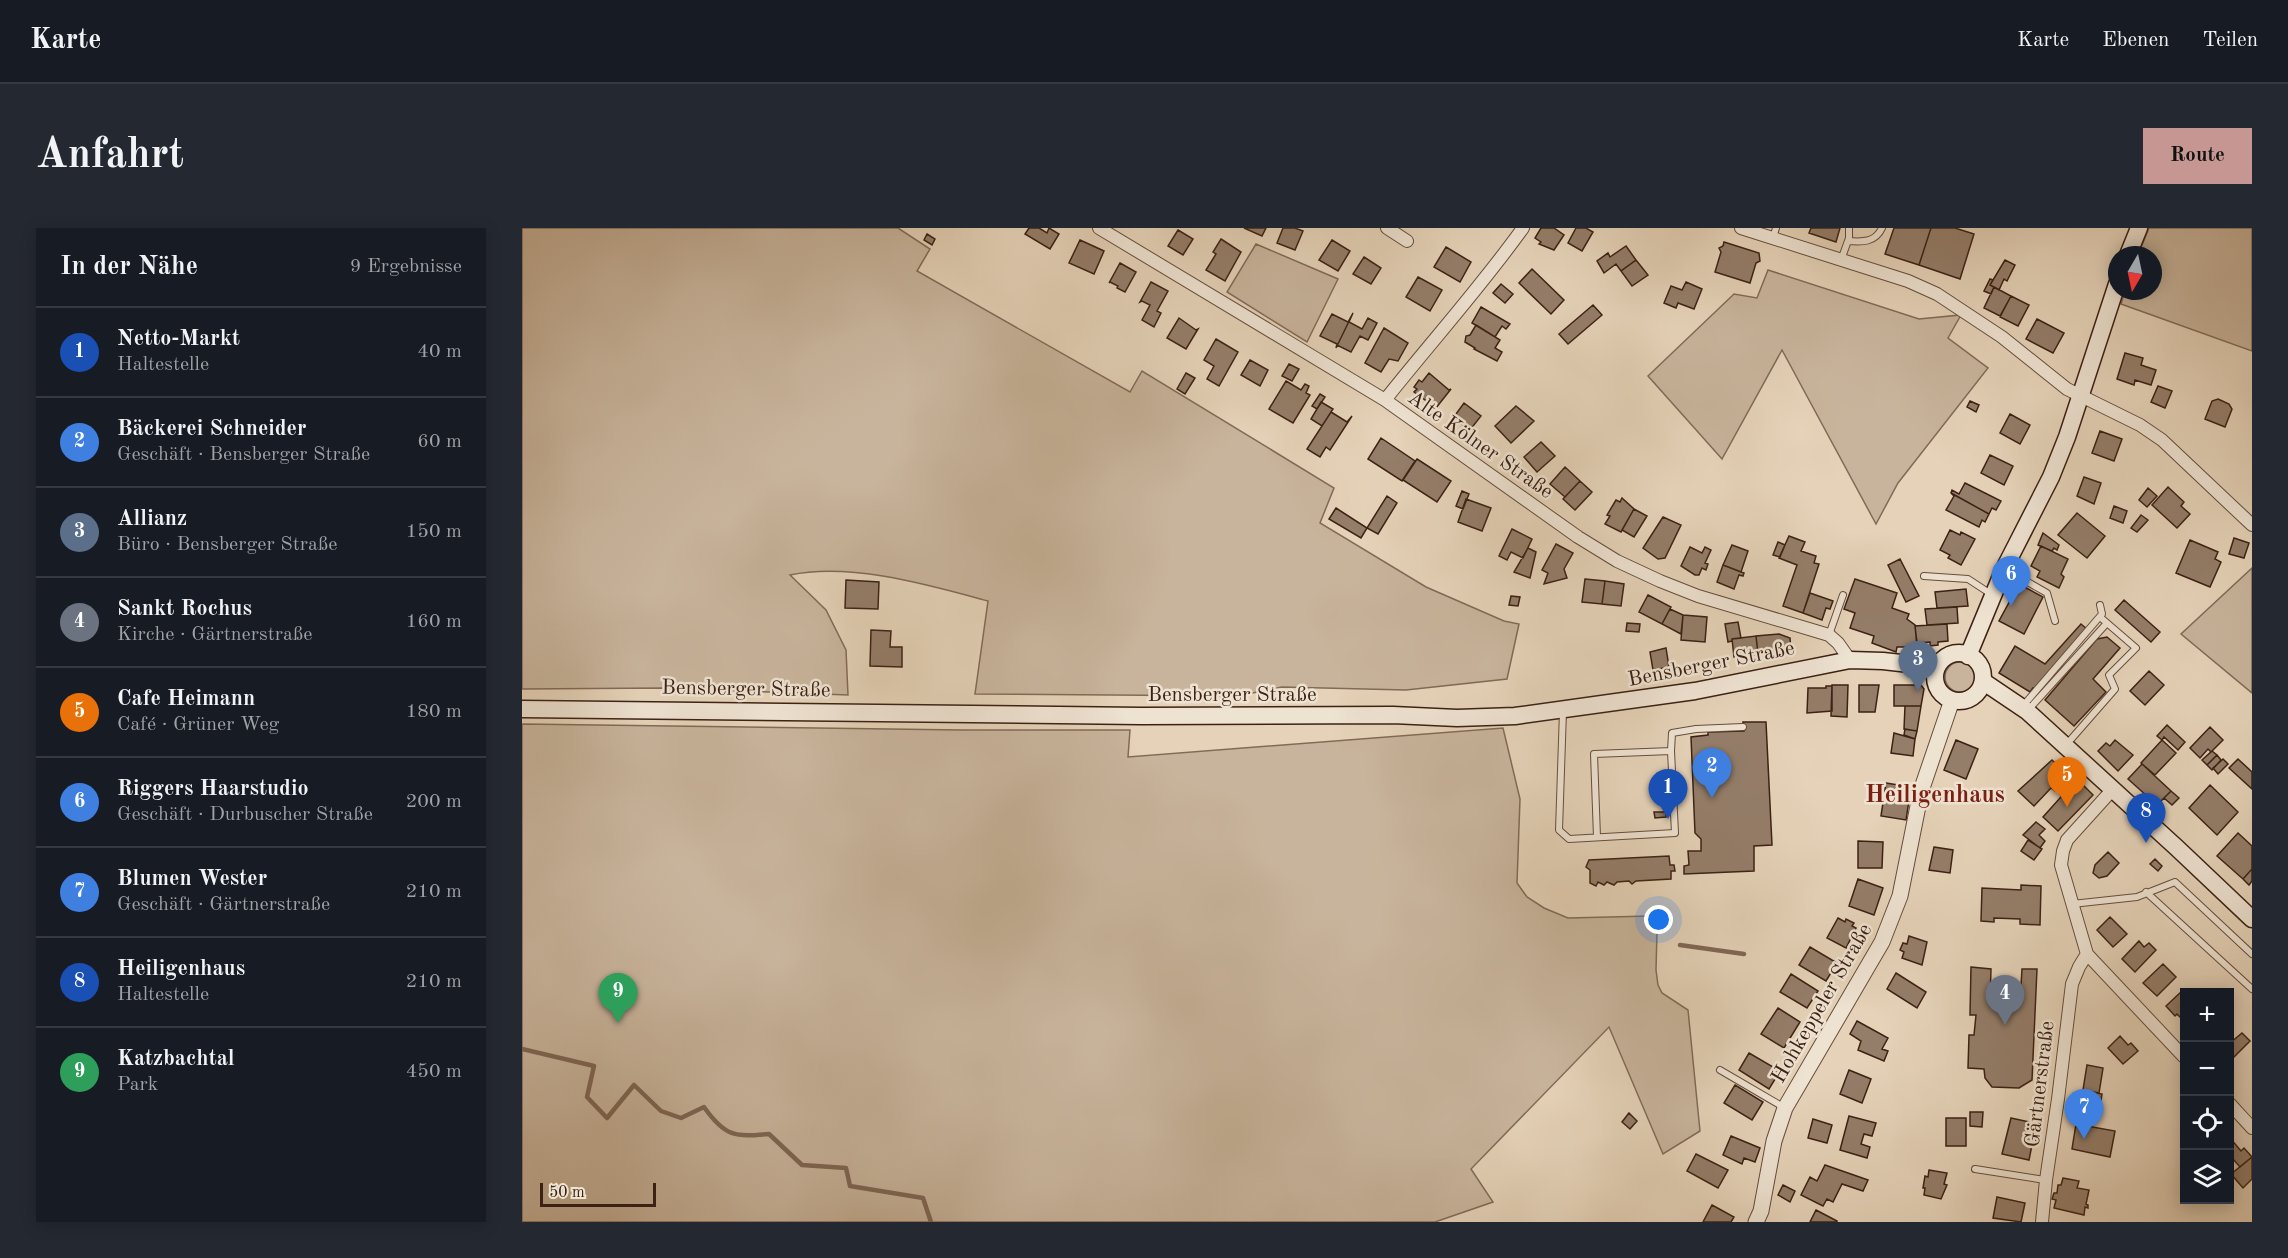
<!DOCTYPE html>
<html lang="de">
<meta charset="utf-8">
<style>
body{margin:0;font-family:"Old Standard TT",serif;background:#242831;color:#f1f3f6}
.controls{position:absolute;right:18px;bottom:18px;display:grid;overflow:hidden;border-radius:0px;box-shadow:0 3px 15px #0003}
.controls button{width:54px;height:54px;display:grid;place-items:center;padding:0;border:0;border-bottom:2px solid #363941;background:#171b24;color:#f1f3f6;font:30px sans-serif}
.compass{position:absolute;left:1586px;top:18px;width:54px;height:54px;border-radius:50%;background:#171b24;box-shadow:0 3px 15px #0003;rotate:189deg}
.scale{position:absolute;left:18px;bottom:15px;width:116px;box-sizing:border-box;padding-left:6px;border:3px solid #3c2114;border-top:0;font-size:16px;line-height:21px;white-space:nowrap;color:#3c2114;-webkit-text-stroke:4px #eee2d1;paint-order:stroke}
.you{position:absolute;left:1137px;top:692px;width:21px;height:21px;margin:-15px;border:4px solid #fff;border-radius:50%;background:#1a73e8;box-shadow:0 0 0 9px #1a73e833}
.badge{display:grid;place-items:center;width:39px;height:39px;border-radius:50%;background:#c59692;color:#fff;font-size:20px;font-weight:700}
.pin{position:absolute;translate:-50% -50px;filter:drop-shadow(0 2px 3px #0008)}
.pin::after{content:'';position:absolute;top:32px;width:21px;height:18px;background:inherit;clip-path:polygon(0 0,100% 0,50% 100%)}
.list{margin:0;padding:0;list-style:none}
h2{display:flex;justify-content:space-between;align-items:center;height:78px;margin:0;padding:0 24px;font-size:26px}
h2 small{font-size:20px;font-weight:400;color:#9ea1a6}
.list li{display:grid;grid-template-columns:39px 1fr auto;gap:18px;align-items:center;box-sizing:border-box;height:90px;padding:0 24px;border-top:2px solid #363941}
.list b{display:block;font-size:22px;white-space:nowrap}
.list p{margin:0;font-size:20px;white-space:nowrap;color:#9ea1a6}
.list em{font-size:20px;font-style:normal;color:#9ea1a6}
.icon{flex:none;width:33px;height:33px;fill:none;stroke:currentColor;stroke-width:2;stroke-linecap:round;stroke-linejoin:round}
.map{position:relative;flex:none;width:1730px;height:994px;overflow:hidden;border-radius:0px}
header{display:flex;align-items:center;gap:36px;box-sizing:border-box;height:84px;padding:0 30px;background:#171b24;border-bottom:2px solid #363941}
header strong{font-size:28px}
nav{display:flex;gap:33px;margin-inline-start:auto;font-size:21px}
.intro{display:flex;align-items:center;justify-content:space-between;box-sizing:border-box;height:144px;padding:0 36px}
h1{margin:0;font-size:42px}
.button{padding:15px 27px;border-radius:0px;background:#c59692;color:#111;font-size:21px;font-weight:700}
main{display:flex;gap:36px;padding:0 36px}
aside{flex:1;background:#171b24;border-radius:0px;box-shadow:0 3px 15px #0003}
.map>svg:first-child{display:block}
.green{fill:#c8b49c;stroke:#826a58;stroke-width:1.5}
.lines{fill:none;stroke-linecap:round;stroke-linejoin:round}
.stream{stroke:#7f6755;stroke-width:4.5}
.building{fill:#947d69;stroke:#3c2114;stroke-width:1.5}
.service-casing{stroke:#664d3d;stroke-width:8}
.minor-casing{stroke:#664d3d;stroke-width:14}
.tertiary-casing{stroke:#664d3d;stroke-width:17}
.secondary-casing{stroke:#3c2114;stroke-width:19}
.service{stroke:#eee2d1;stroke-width:6}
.minor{stroke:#eee2d1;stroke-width:12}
.tertiary{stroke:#eee2d1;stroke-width:15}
.secondary{stroke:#eee2d1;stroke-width:16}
.labels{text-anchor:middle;stroke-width:5;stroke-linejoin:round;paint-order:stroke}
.street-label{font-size:21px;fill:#3c2114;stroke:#eee2d1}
.quarter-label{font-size:24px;font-weight:bold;fill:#7a1f14;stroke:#eee2d1}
</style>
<header>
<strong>Karte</strong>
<nav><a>Karte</a><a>Ebenen</a><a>Teilen</a></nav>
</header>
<div class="intro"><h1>Anfahrt</h1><a class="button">Route</a></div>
<main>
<aside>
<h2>In der Nähe<small>9 Ergebnisse</small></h2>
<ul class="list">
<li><span class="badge" style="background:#1a4fb4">1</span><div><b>Netto-Markt</b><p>Haltestelle</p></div><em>40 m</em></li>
<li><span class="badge" style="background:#3f7fe0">2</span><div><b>Bäckerei Schneider</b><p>Geschäft · Bensberger Straße</p></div><em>60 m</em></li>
<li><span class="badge" style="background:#5c6f8a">3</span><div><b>Allianz</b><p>Büro · Bensberger Straße</p></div><em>150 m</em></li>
<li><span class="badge" style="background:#6b7280">4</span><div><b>Sankt Rochus</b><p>Kirche · Gärtnerstraße</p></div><em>160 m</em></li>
<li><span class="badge" style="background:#e8710a">5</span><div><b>Cafe Heimann</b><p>Café · Grüner Weg</p></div><em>180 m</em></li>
<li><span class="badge" style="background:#3f7fe0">6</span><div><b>Riggers Haarstudio</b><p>Geschäft · Durbuscher Straße</p></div><em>200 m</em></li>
<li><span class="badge" style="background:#3f7fe0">7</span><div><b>Blumen Wester</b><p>Geschäft · Gärtnerstraße</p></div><em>210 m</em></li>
<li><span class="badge" style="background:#1a4fb4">8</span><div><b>Heiligenhaus</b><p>Haltestelle</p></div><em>210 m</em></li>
<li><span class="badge" style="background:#2e9e5b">9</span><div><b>Katzbachtal</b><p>Park</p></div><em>450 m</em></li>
</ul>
</aside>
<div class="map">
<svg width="1730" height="994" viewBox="0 0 1730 994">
<rect width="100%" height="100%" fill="#e5d2b8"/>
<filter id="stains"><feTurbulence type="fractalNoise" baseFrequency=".00333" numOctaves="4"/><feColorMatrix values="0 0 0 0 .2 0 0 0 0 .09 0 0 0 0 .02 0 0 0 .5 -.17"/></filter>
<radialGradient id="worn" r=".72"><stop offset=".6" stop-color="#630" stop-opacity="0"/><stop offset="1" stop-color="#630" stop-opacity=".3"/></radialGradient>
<!-- green -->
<path class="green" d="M0 0H376L408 21 395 43 608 164 620 143 812 260 798 295 904 359 982 393 997 396 985 451 884 462 760 459 716 468 453 466 466 373C407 357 328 334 268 347L304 382 324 422 326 467 140 460 0 461Z
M1627 0H1730V123L1599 76 1603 63H1631V27H1616Z
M734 16 816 51 785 114 705 64Z
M1246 42 1397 91 1439 87 1426 110 1466 140 1376 255 1354 296 1260 122 1200 231 1126 148 1212 66 1235 70Z
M1730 340V465L1659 406Z
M1423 449a15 15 0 1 1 30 0a15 15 0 1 1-30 0Z
M0 496 440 502H608L606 529 981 500 998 571 995 655 1005 669 1022 680 1046 690 1128 688 1135 704 1134 742 1136 757 1140 765 1166 782 1178 903 1141 926 1087 799 949 941 971 974 913 994H0Z"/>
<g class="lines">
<!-- stream -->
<path class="stream" d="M1158 717 1222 726
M0 821 72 838 65 869 85 890 112 857 139 883 159 890 182 879C203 909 213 909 247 906L280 937 324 940 328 958 401 970 409 994"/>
</g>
<!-- building -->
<path class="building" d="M507 0H517L525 5 527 0 537 6 528 21 503 6Z
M722 0H744L740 8Z
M761 0H773L781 3 773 22 755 15Z
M1019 0H1032L1042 7 1032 22 1017 16 1019 14 1013 10Z
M1054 0H1064L1071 4 1060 23 1046 15Z
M1289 0H1318L1314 14 1287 5Z
M1372 0H1409L1397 37 1363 26Z
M1409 0H1433L1452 6 1438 51 1397 37Z
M656 2 671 11 661 27 646 18Z
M405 6 413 11 410 17 402 12Z
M699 11 719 24 703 53 684 42 694 26 691 24Z
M558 12 582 23 572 46 547 35Z
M810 12 828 23 816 43 797 32Z
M1202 14 1237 25 1238 33 1234 35 1228 55 1193 44 1199 24 1197 20 1201 18Z
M1104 18 1114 32 1099 43 1094 36 1082 45 1075 33 1086 25 1088 29Z
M924 19 949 34 938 54 912 39Z
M842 29 859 40 849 56 831 46Z
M1114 32 1126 47 1110 58 1099 43Z
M1483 32 1493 37 1485 53 1482 51 1477 62 1468 57Z
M598 35 614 44 603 64 595 60 596 58 588 54 587 55Z
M1010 41 1042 72 1029 86 997 55Z
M896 49 920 62 908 83 884 69Z
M1468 51 1471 52 1468 57 1472 59 1469 66 1462 63Z
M629 54 646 63 635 83 639 85 632 99 620 92 628 77 620 73 618 74Z
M1164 54 1180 61 1172 81 1156 75 1154 80 1142 75 1149 58 1160 62Z
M979 56 991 66 983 75 971 65Z
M1472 59 1489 68 1478 88 1462 80Z
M1489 68 1507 77 1496 98 1478 89Z
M1071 77 1080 87 1046 116 1037 106Z
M959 79 988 96 984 101 980 98 973 109 950 95Z
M831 85 827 94 840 101 846 90 855 95 846 112 838 108 829 124 815 117 814 120Z
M831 85 814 120 815 116 798 108 810 86 826 94Z
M657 90 674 102 676 101 664 121 645 110Z
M1515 91 1542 105 1531 125 1504 111Z
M954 97 978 112 973 120 980 124 975 133 952 121 953 120 943 114 944 108 948 107Z
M862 100 886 115 876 133 867 131 859 144 843 135Z
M694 111 716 124 697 158 685 151 692 138 682 132Z
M1603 125 1621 130 1619 137 1634 142 1629 157 1613 152 1612 157 1595 151Z
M728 132 746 142 738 158 719 147Z
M767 136 777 141 770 153 760 148Z
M664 145 673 150 663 166 655 161Z
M907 145 927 162 929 161 914 180 892 164 895 161 892 159 897 152 900 154Z
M764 153 779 162 783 156 787 158 784 165 788 167 771 195 747 181Z
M1636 158 1650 163 1643 180 1629 174Z
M798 166 803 169 795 181 790 178Z
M1696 171 1707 176 1710 181 1703 199 1683 191 1690 173Z
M1448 173 1457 177 1454 184 1445 179Z
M799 174 811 181 800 198 789 191Z
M942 175 959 188 948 202 931 190Z
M994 178 1012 193 989 215 973 198Z
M809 184 825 194 830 188 808 222 804 219 798 229 785 221Z
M1488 186 1508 197 1498 216 1478 205Z
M1578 203 1600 211 1592 233 1570 225Z
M859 210 893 233 880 253 846 231Z
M1019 214 1033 228 1015 244 1002 229Z
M1468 227 1491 238 1482 257 1459 245Z
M895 231 929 253 915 274 881 252Z
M1043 239 1058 253 1043 269 1028 256Z
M1562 249 1579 255 1572 276 1555 268Z
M1058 253 1070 264 1053 282 1041 271Z
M1443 255 1479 273 1474 282 1470 280 1467 286 1429 265 1430 262 1437 266Z
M1646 259 1662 274 1659 278 1668 286 1655 300 1630 277Z
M1626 260 1635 268 1625 279 1617 272Z
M940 263 947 266 941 281 934 278Z
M1429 265 1467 286 1463 294 1460 292 1457 299 1424 282 1432 268Z
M865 268 875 275 856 306 845 300Z
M1100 270 1112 281 1099 304 1083 296 1088 288 1085 287 1094 272 1098 274Z
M944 271 969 280 960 303 936 294Z
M1592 278 1605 283 1601 295 1588 290Z
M814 280 845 300 839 310 807 291Z
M1112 281 1125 288 1112 309 1100 302Z
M1555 285 1583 308 1565 330 1536 307Z
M1619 287 1626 292 1615 304 1609 300Z
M1141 289 1159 297 1143 330 1136 331 1121 320Z
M990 301 1010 311 1001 330 989 324 985 332 977 328Z
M1428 302 1438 307 1439 304 1453 311 1439 337 1426 330 1428 327 1418 322Z
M1521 305 1537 317 1535 322 1532 320 1530 323 1516 317Z
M1267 308 1283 314 1279 323 1294 328 1292 335 1297 336 1281 385 1261 378 1275 337 1257 330Z
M1712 310 1727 315 1722 330 1707 326Z
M1668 312 1696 324 1693 331 1699 334 1688 359 1654 345Z
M1256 314 1263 317 1258 329 1251 327Z
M1034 316 1051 325 1042 341 1045 350 1022 356 1026 345 1020 342Z
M1210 317 1226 323 1219 344 1201 337Z
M1519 318 1546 331 1539 346 1542 349 1537 360 1515 349 1518 343 1509 338Z
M1168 319 1180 325 1183 319 1189 322 1183 335 1186 336 1184 342 1180 340 1177 347H1173L1159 338Z
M1006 320 1014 324 1008 350 992 344Z
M1378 331 1397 368 1384 374 1366 337Z
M1201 337 1222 345 1221 348 1217 347 1212 361 1195 354Z
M1063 351 1083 353 1080 376 1060 374Z
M1333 351 1375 365 1370 380 1387 386 1385 391 1393 397 1395 419H1375L1374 424 1350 415 1352 408 1328 400 1333 385 1322 381Z
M324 352 357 354 356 381 323 380Z
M1083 353 1102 356 1099 378 1080 376Z
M1497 356 1521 369 1502 406 1477 393Z
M1444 361 1446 378 1415 380 1413 364Z
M1288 365 1311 373 1308 381 1304 380 1300 392 1281 385Z
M1126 367 1149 379 1140 396 1117 384Z
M989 368 998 369 996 378 987 377Z
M1602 372 1638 404 1629 414 1593 382Z
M1435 379 1436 395 1405 397 1403 381Z
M1148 381 1161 387 1159 406 1140 396Z
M1161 387 1185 389 1183 414 1159 412Z
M1216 394 1219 410 1210 411V413L1206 414 1203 396Z
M1105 395 1118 396 1117 404 1104 403Z
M1425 396 1426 413 1416 414V417L1408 418V414L1395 415 1393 398Z
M1559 396 1565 401 1514 461 1511 460 1508 464 1477 445 1493 418 1523 436Z
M349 402 369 403 368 419H380V439L348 438Z
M1257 406 1268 410 1269 422 1236 426 1234 408Z
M1234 408 1236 426 1212 429 1210 411Z
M1585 409 1598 420 1571 451 1584 464 1552 498 1523 472 1575 411Z
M1144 420 1147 439 1131 442 1128 424Z
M1627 443 1642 457 1623 477 1608 463Z
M1310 457H1326L1325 489 1309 488Z
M1337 457H1357L1353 484H1337Z
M1372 457H1399L1402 461 1399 478H1372Z
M1304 458H1310V483L1285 485 1286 460H1304Z
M1383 478H1399L1395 503 1382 501Z
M1221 494H1244L1250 617 1232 618V643L1162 646V638L1167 637 1166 623H1179V611L1173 605 1169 509 1186 507V504L1222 503Z
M1645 497 1663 514 1656 522 1642 509 1640 512 1635 508Z
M1688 499 1701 512 1689 524 1686 521 1678 530 1668 520Z
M1383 501 1395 503 1393 511 1382 507Z
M1372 505 1393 511 1391 528 1369 525Z
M1434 512 1456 521 1444 551 1422 542Z
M1593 512 1611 527 1596 543 1576 523 1584 515 1588 518Z
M1640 512 1654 525 1633 547 1619 535Z
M1690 523 1695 527 1685 537 1680 532Z
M1695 527 1699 532 1690 542 1685 537Z
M1701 531 1706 536 1696 546 1691 540Z
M1716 531 1730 544V561L1707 540Z
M1530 532 1544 545 1539 551 1542 553 1533 563 1529 560 1512 578 1496 563Z
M1620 536 1649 563 1635 577 1606 551Z
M1555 551 1571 567 1536 603 1521 589Z
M1364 555 1389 559 1384 592 1359 588Z
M1688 557 1716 584 1695 607 1667 580Z
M1649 563 1657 570 1650 577 1642 570Z
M1132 584H1144V589L1133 590Z
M1514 594 1523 601 1517 607 1523 613 1518 620 1501 607Z
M1716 605 1730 618V641L1721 651 1695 628Z
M1506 612 1520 621 1512 632 1499 623Z
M1336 613 1361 614 1360 640H1336Z
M1412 619 1431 622 1428 645 1407 642Z
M1586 624 1597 635 1585 648 1577 650 1571 645 1573 637Z
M1147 628 1148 637H1152L1153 643H1149V651L1114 653 1110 656 1107 653 1095 654 1092 657 1085 654 1082 657 1076 654 1074 658 1068 655V642L1064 639 1067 632Z
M1633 631 1640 638 1636 643 1628 636Z
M1730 641V653L1727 657 1721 651Z
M1336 651 1361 660 1352 687 1327 678Z
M1499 657 1519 658 1518 697 1498 696V691L1472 690V694L1459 693 1460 660 1499 662Z
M1588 689 1605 706 1591 719 1575 702Z
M1316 690 1323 694 1324 691 1332 695 1330 698 1334 700 1324 720 1305 710Z
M1387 708 1405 714 1400 737 1380 730 1382 724 1378 722 1381 715 1385 716Z
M1617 713 1622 719 1627 715 1634 722 1613 744 1600 731Z
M1288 719 1315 735 1304 753 1277 737Z
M1641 736 1654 749 1635 768 1621 755Z
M1449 739 1469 741 1468 774 1498 775 1500 741H1515L1510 852 1497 860 1470 859 1463 850 1462 841 1446 840 1447 807H1452L1454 787H1448Z
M1374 745 1404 764 1395 780 1365 761Z
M1269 746 1296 763 1285 780 1258 764Z
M1660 763 1662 765V793L1655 786 1653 788 1644 778Z
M1256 780 1278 794 1262 820 1239 806Z
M1335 793 1366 810 1360 821 1366 823 1362 833 1336 822 1339 813 1328 806Z
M1720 805 1728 813 1708 833V815Z
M1598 808 1606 817 1609 815 1616 823 1601 836 1586 820Z
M1227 825 1258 843 1247 861 1217 842Z
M1565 837 1581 840 1577 865 1561 862Z
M1327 842 1349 851 1340 875 1318 866Z
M1213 857 1241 874 1230 892 1202 875Z
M1561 862 1580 866 1577 886 1557 883Z
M1448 884H1461L1460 899 1448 898Z
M1107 885 1115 893 1108 901 1100 894Z
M1327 888 1354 895 1350 908 1342 906 1339 916 1348 919 1345 930 1318 922Z
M1424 890H1444V918H1424Z
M1489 890 1517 896 1513 917H1510L1507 932 1480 926Z
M1291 891 1310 897 1305 915 1286 910Z
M1554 896 1593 903 1588 929 1550 921Z
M1209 908 1238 920 1233 934 1222 930 1220 936 1201 927Z
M1708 910 1719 923 1722 920 1730 929 1718 939 1711 931 1708 934Z
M1174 926 1206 942 1196 960 1165 943Z
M1730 929V951L1721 960 1709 946Z
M1303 937 1346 952 1341 963 1320 956 1311 974 1305 971 1301 978 1279 967 1288 949 1295 953Z
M1407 942 1425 945 1422 956 1425 957 1419 971 1402 967 1403 960H1401L1403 948 1406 949Z
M1541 950 1557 953 1555 960 1567 962 1564 976 1566 977V980L1563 979 1562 987 1532 980 1534 972 1530 971 1532 965H1535L1536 957H1539Z
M1261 957 1273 963 1268 974 1256 967Z
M1475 969 1503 975 1499 994 1471 990Z
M1190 977 1212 989 1209 994H1181Z
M1294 982 1315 993V994H1288Z"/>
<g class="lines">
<!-- service casing -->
<g class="service-casing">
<path id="service" d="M1251 10 1254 0
M1326 13C1340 14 1353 15 1360 0
M1319 32 1327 10V0
M1483 341 1525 365 1533 393
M1402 348 1446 351 1469 366
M1307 407 1321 367
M1500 479 1580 386 1578 377
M1507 481 1585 395
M1041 483 1037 602 1047 611 1153 605 1149 523 1150 505 1174 501 1221 499
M1544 517 1593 461 1587 447 1614 420 1578 389
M1075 609 1072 526 1149 523
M1624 664 1730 761
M1550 676 1615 669 1653 654 1730 726
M1198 842 1263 880
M1453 941 1523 952"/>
</g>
<!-- minor casing -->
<g class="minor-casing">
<path id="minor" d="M577 0 863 172 1056 309 1095 333 1138 353 1176 368 1307 407 1316 415 1328 432
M865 0 885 13
M1219 0 1386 53 1415 66 1480 109 1545 161 1618 197 1640 212 1730 297
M863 172C909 114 958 60 1001 0
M1591 561 1545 612 1541 623 1539 637 1565 726 1662 829
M1708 876 1730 900
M1520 994 1524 952 1536 871 1550 756 1557 739 1565 726"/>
</g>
<!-- tertiary casing -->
<g class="tertiary-casing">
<path id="tertiary" d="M1234 994 1239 983 1252 913 1263 880 1360 714 1378 668 1399 563 1430 472"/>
</g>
<!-- secondary casing -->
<g class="secondary-casing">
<path id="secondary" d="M1606 27 1617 0
M1413 449a24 24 0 1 1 48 0a24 24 0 1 1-48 0Z
M1446 428 1482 341 1529 249 1545 209 1595 56
M1462 454 1505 483 1655 620 1730 691
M0 481 619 488 871 487 935 490 993 488 1173 463 1328 432 1361 433 1414 439"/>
</g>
<!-- service -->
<use href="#service" class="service"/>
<!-- minor -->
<use href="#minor" class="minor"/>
<!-- tertiary -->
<use href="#tertiary" class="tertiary"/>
<!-- secondary -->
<use href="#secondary" class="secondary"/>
</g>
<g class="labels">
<!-- street labels -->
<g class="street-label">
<text transform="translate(959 216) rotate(35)" y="7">Alte Kölner Straße</text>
<text transform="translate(1189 435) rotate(-11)" y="7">Bensberger Straße</text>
<text transform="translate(224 460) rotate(1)" y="7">Bensberger Straße</text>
<text x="710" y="473">Bensberger Straße</text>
<text transform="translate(1299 775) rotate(-60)" y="7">Hohkeppeler Straße</text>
<text transform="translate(1517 856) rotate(-83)" y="7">Gärtnerstraße</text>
</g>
<!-- quarter labels -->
<g class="quarter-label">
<text x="1413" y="574">Heiligenhaus</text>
</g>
</g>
<rect width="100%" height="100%" filter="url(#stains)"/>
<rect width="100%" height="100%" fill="url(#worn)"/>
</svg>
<div class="controls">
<button>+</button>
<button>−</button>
<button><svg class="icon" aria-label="locate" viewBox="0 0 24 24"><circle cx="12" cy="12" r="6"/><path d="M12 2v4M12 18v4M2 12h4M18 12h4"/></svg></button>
<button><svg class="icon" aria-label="layers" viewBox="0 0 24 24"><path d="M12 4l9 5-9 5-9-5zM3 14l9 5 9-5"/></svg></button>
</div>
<svg class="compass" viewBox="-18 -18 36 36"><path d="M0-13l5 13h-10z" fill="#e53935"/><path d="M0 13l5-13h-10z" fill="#9ea1a6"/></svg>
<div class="scale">50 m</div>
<div class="you"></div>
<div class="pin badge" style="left:1146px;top:591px;background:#1a4fb4">1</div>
<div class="pin badge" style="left:1190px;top:570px;background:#3f7fe0">2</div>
<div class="pin badge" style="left:1396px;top:463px;background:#5c6f8a">3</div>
<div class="pin badge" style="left:1483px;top:797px;background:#6b7280">4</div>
<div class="pin badge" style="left:1545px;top:579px;background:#e8710a">5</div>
<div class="pin badge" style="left:1489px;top:378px;background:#3f7fe0">6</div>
<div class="pin badge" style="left:1562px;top:911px;background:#3f7fe0">7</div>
<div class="pin badge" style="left:1624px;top:615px;background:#1a4fb4">8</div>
<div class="pin badge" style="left:96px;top:795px;background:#2e9e5b">9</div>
</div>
</main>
